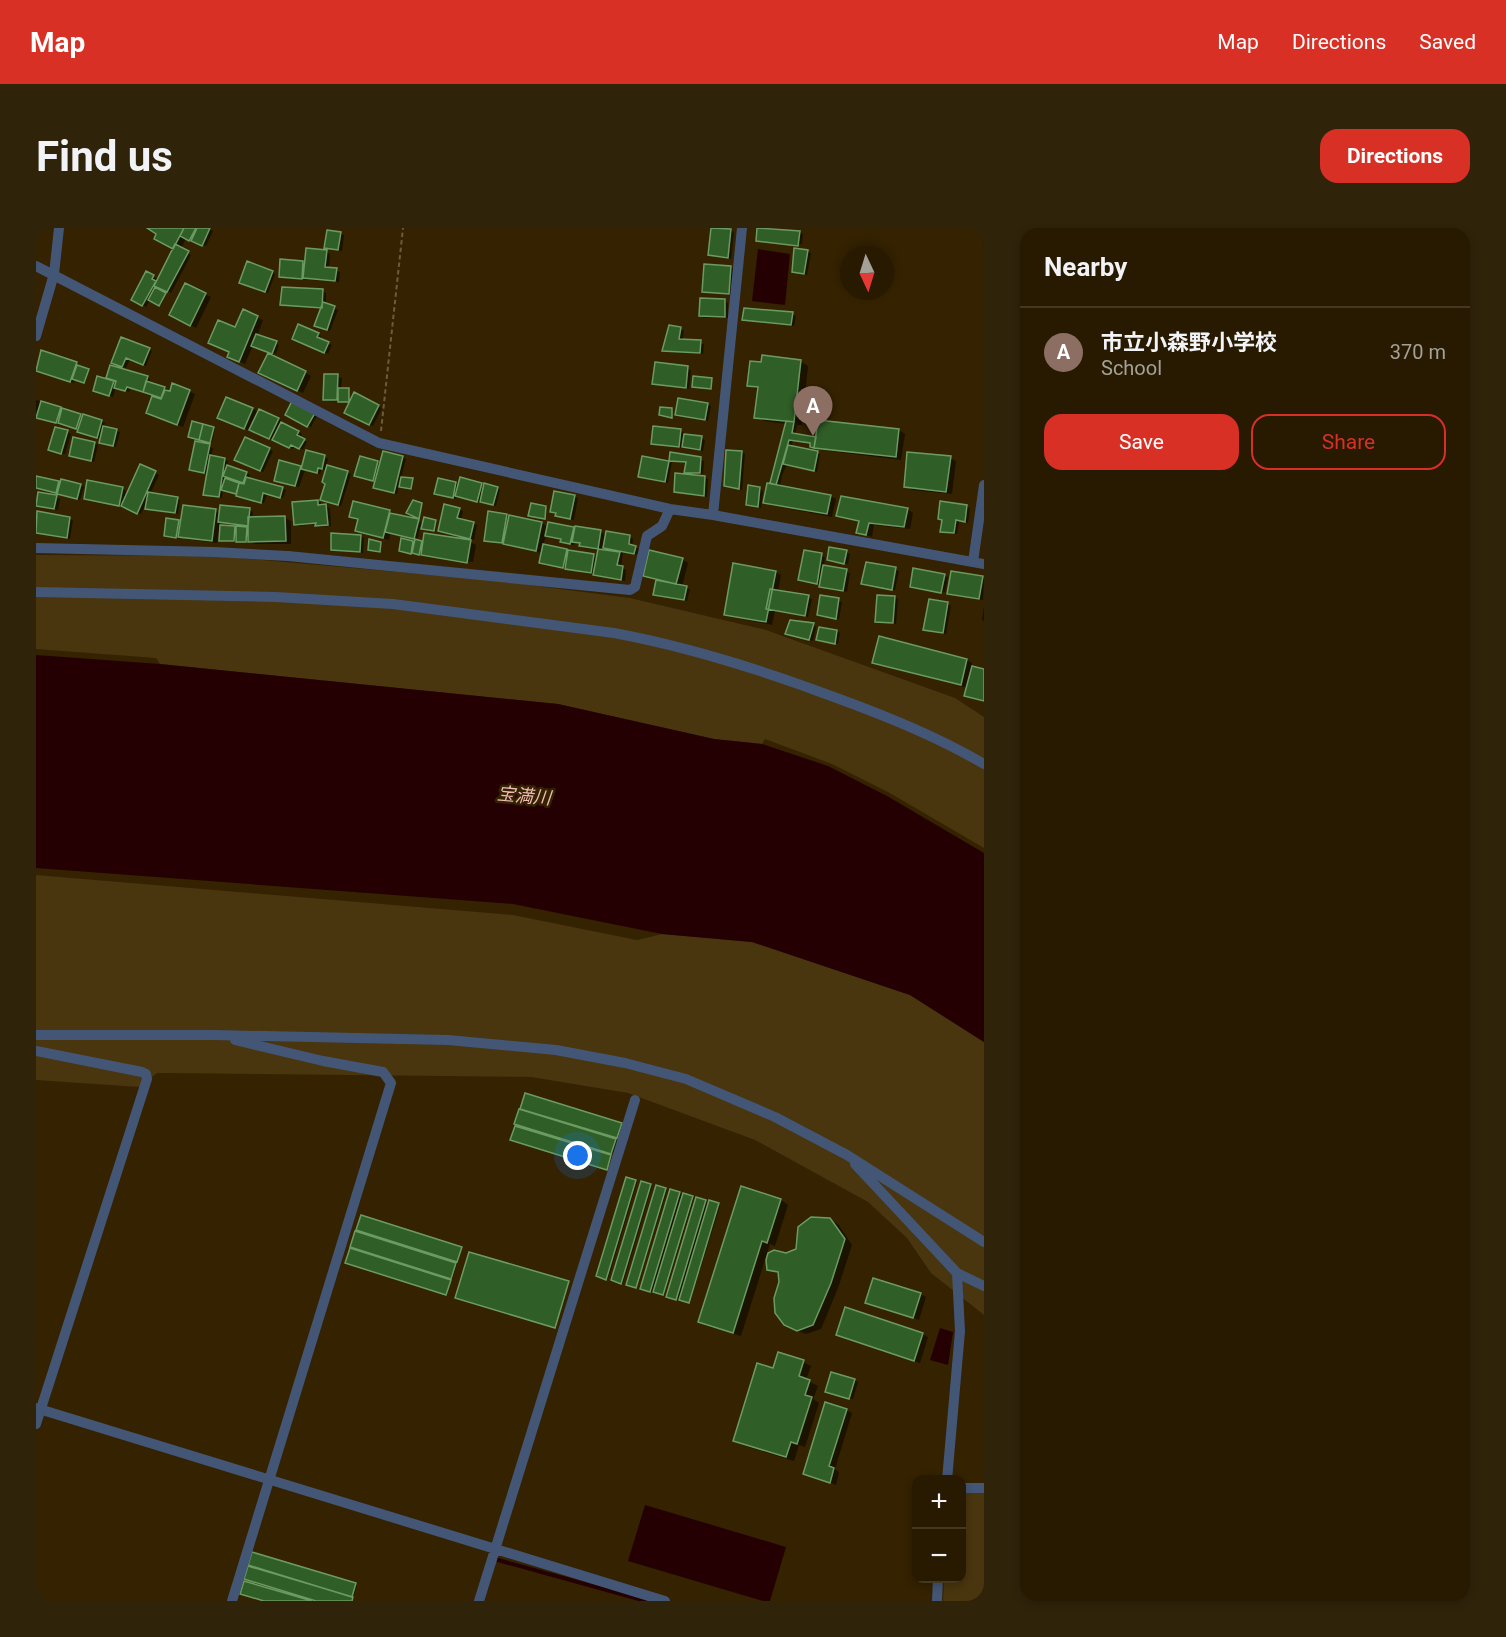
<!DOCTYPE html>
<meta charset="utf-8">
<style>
body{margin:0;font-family:Roboto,"Noto Sans JP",sans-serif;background:#2f230a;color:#f1f3f6}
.controls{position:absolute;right:18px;bottom:18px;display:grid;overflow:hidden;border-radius:12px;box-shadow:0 3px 9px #0003}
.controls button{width:54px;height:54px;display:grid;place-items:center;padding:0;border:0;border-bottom:2px solid #433822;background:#271a00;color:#f1f3f6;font:30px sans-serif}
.compass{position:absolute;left:804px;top:18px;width:54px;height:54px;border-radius:50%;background:#271a00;box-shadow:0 3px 9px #0003;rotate:176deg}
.you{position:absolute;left:542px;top:928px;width:21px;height:21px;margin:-15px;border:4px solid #fff;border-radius:50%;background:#1a73e8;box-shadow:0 0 0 9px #1a73e833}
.badge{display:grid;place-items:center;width:39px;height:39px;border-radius:50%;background:#d93025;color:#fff;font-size:20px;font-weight:700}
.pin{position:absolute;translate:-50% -50px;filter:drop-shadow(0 2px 3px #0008)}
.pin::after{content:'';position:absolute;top:32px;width:21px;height:18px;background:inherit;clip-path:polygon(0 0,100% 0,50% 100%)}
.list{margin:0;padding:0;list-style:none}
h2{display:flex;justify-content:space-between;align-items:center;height:78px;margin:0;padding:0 24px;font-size:26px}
h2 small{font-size:20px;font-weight:400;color:#a4a199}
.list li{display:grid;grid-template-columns:39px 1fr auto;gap:18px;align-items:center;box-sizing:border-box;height:90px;padding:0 24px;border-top:2px solid #433822}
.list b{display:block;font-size:22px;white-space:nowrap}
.list p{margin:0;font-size:20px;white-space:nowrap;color:#a4a199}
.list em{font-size:20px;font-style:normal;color:#a4a199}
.actions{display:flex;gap:12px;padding:18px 24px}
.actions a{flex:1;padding:14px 0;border:2px solid #d93025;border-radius:18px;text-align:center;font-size:21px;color:#d93025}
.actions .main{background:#d93025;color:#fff}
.map{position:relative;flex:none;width:948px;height:1373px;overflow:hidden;border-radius:18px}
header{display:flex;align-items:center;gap:36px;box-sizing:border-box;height:84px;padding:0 30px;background:#d93025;color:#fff}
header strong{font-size:28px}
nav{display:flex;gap:33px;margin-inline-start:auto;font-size:21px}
.intro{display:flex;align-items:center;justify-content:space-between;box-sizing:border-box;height:144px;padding:0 36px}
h1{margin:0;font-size:42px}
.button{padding:15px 27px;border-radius:18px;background:#d93025;color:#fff;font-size:21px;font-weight:700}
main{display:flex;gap:36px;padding:0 36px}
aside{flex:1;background:#271a00;border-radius:18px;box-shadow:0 3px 9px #0003}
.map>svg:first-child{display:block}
.green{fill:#49350e}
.water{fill:#240002}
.shadow{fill:#0007;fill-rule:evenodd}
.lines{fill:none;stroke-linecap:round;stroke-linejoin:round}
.stream{stroke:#240002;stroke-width:4}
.building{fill:#305e27;stroke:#6c9b62;stroke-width:1.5}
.path{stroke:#6d5b39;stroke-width:2;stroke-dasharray:4.5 3;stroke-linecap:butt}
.street{stroke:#445675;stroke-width:10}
.labels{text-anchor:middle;stroke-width:5;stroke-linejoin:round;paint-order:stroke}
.water-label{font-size:18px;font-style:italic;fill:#f0bbba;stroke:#342200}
</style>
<header>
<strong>Map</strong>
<nav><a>Map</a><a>Directions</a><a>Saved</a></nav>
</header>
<div class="intro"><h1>Find us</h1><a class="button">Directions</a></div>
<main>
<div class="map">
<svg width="948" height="1373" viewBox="0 0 948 1373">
<rect width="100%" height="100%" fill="#342200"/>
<!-- green -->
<path class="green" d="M0 327 181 328 454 352 594 370 730 402 919 470 948 489V620L852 564 796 536 729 511 726 516 678 511 522 476 124 436 120 430 0 421Z
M0 647 477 687 601 712 626 706 716 714 874 767 948 814V1087L895 1045 871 1010 832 974 719 912 592 865 495 849 121 845 103 859 0 852Z
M926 1262H948V1373H907L908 1351 926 1350Z"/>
<!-- water -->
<path class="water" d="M722 21 754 26 749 77 716 73Z
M0 427 124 436 522 476 678 511 726 516 792 538 851 568 948 625V814L874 767 716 714 626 706 477 676 0 640Z
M904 1100 917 1104 912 1137 894 1132Z
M609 1277 750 1319 734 1373H727L592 1333Z"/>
<!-- shadow -->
<path class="shadow" d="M113 0H172L177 3 170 18 150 10 145 21 155 27 135 65 122 58 120 61 130 67 125 77 114 72 110 79 97 71 111 45 123 52 139 20Z
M722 0 764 4 767 6 766 16 723 14 721 13Z
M694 2 698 4 695 31 673 27Z
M304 5 308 7 306 23 290 19Z
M771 23 775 25 771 47 757 43Z
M291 24 294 26 293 41 304 44 303 54 248 50 244 48 246 32 270 34Z
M694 39 698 41 696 67 671 65 667 63Z
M236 44 239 46 232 65 208 56Z
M150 57 175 69 160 100 140 90Z
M286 63 290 65V77L302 82 294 103 284 99 286 81 249 78 246 76Z
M689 73 692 75V90H668L665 88Z
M207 83 227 92 221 108 243 117 240 126 217 117 209 136 199 131 200 101Z
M756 86 760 88 758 98 711 93 707 91Z
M644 101 648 103 646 113 668 116 667 126 631 124 628 122Z
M282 106 285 108 284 112 296 117 292 126 261 113Z
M113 121 116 123 110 138 94 131 90 140 77 134Z
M764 133 772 138 766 197H761L759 207 781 211 863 202 869 206 865 232 786 222 779 220 776 216 757 213 755 219 784 226 781 244 751 237 746 247 744 259 795 268 800 271 796 289 734 277 729 274 735 257 750 196 728 193 720 189 723 162 712 157Z
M40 135 43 139 53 143 49 155 39 151 38 155 4 144Z
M620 136 655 142 653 161 618 155Z
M75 138 111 149 114 151 113 155 128 160 134 165 137 157 159 166 147 199 111 185 118 167 94 160 93 164 80 159 77 169 62 164 71 153Z
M269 144 275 148 267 165 230 148Z
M290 147 306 150 305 162 314 163V174L292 173 289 171Z
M319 166 346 180 337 198 310 184Z
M191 171 242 191 246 193 245 195 266 206 264 210 271 214 267 222 259 218 257 221 213 200 212 202 186 191Z
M0 172 47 190 48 188 69 195 68 199 84 204 80 219 68 216 65 211 47 205 44 201 0 188Z
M257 175 281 188 275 199 251 186Z
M671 176 675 178 672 193 641 186Z
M157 195 179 201 176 214 155 209Z
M619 200 645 203 648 205V207L666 210 669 212 667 223 652 221 647 218 646 220 620 217 617 215Z
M31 204 35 206 29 226 17 223Z
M58 215 62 217 58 234 35 228Z
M160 215 177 220 175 229 192 233 191 239 210 245 214 247 212 251 250 262 247 270 231 266 228 275 205 269 202 266 187 261 186 270 169 266 172 246 155 241ZM190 248 207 254 206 257 189 252Z
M233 221 237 223 227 244 204 233Z
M271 224 289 229 292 231 290 238 315 246 305 278 290 274 291 243 286 241 284 246 269 242 263 259 243 254 244 234 267 240Z
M705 224 709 226 706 262 689 257Z
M635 225 668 233 667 246H656V248L650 244 651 235 636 234 632 255 607 250V230L634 235Z
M366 229 370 231 365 250 377 253 376 261 363 257 361 266 342 262 339 260 341 254 324 249 341 235 345 236Z
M914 230 920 233 916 266 876 262 870 258Z
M105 238 123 247 114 266 144 272 142 286 115 282 111 280V273L105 286 87 278 49 270 53 254 87 261 90 263 89 271Z
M668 249 672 251 671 269 639 263Z
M0 252 44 257 48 259 44 272 2 260 0 259Z
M420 255 423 257 446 256 461 260 464 262 460 278 421 268 420 271 403 267Z
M724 261 727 263 725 280 712 276Z
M538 268 542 270 538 292 525 290 515 283Z
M20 269 24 271 22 282 1 277Z
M281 273 285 275V278L294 280 295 298 284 299 281 296 262 298 259 296Z
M930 278 934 280 932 295 923 293 921 306 906 303 907 293 903 291Z
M423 281 427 283 425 292 441 297 438 312 404 302Z
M871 281 877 285 874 301 838 297 836 309 822 304 824 294 802 287Z
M214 282 217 284 216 290H249L255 293V316H219L211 312V314H188L185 312 186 303 183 302 181 315 150 311 144 308V311L129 307 142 293 146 295 180 283 184 285ZM184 294 194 296V299L184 298Z
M353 283 388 296 401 294 399 303 384 299 381 313 388 316 434 314 440 317 437 334 391 327V329L385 326 365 323 377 314 380 316 381 311 354 306 353 312 327 306 321 303 323 293 315 289Z
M3 285 37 292 34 311 0 305Z
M470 287 506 295 512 299 513 296 565 304 570 307 594 309 597 311 596 318 603 321 601 327 587 324 585 339 590 342 589 353 508 337 505 335 506 325 450 312ZM510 307 526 311V314L529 316 538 317 539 314 545 316 548 320 563 322 562 330 507 318ZM566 318 577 325 565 323Z
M324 308 328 310 327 325 300 323 296 321Z
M769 324 789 329 788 338 814 345 811 364 788 360 785 357 764 352Z
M810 324 814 326 812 336 792 332Z
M646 331 652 335 646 359 654 361 651 373 619 366 622 352 609 347Z
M831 335 863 343 859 362 830 357Z
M879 342 912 349 909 364 877 358Z
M740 344 745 347 742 364 776 371 772 389 739 383 736 397 695 389 689 386Z
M946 350H948L947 372 913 365Z
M786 369 806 374 803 391 782 386Z
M859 369 862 371 860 396 841 393Z
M912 376 915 378 910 406 889 402Z
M948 378V393L946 392Z
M777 397 780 399 777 413 754 407Z
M800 403 804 405 802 416 781 411Z
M844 410 931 432 936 435 935 440 948 443V474L930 467 932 460 843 437 838 434Z
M490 867 586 897 577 925 480 896Z
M591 951 601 954 572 1051 563 1048Z
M606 955 616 958 587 1055 577 1052Z
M621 959 631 962 601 1059 592 1056Z
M635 963 658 970 628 1067 607 1061Z
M661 971 684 978 654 1074 632 1068Z
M745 972 752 977 739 1018 734 1016 705 1108 671 1098 663 1093Z
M326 989 426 1021 411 1067 311 1035Z
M793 992 802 996 816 1017 802 1060 785 1101 770 1106 757 1101 744 1046 732 1041 762 1022Z
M434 1026 533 1055 520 1099 421 1070Z
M884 1066 890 1069 883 1092 830 1074Z
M886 1106 892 1109 884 1135 802 1107Z
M767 1134 775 1138 770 1152 782 1158 777 1171 783 1175 769 1219 763 1217 758 1233 706 1217 699 1212 738 1142Z
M818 1152 822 1154 817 1171 795 1165Z
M810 1182 816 1185 799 1241 803 1244 800 1257 768 1245Z
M878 1293H880V1301L877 1300Z
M217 1326 321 1358 316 1373H283L210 1351Z"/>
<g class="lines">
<!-- stream -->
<path class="stream" d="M462 1332 610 1373"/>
</g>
<!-- building -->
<path class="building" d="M111 0H148L137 21 118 11 120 6Z
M148 0H160L153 13 144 8Z
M161 0H174L166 18 155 13Z
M675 0 695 1 692 30 672 27Z
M721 0 764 3 762 18 720 13Z
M291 2 305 4 302 22 288 20Z
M139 16 153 23 131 64 118 58Z
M270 20 291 22 289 39 301 40 299 53 267 50Z
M758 20 772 22 768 46 756 44Z
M244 31 267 33 266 51 243 49Z
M211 33 237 43 229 64 203 55Z
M668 36 695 38 693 66 666 64Z
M110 43 118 47 116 51 120 53 106 78 95 72Z
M149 55 170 65 154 98 133 87Z
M119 59 130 65 123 78 112 72Z
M246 59 287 61 286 80 244 77Z
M664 70 689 71V89L663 88Z
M287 74 299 78 291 102 278 98Z
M708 80 757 84 755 97 706 92Z
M207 81 222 88 203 134 191 129 193 124 172 115 182 92 199 99Z
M262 96 283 105 281 109 293 114 288 125 256 111Z
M633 97 645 99 643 111 665 112 664 125 626 123Z
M220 106 241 113 236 126 215 118Z
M85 109 114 120 107 137 90 130 86 139 75 135Z
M5 122 41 134 34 154 0 143Z
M232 125 270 143 261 163 222 145Z
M726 127 765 132 758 194 718 190 722 159 711 158 714 133 725 134Z
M619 134 652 138 650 160 616 156Z
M41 137 53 141 48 155 36 151Z
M74 137 112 148 107 164 91 159 89 163 78 160 80 153 70 150Z
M288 146H302L301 172H287Z
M61 148 78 153 73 168 57 163Z
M657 148 676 150 675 161 656 159Z
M110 153 129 159 125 170 107 164Z
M136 155 154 162 141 197 110 185 116 168 125 171 129 162 134 163Z
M302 160H313V174H302Z
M318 164 343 177 333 197 308 185Z
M190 169 217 180 208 201 181 190Z
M642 170 672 175 669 192 639 187Z
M5 173 25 179 20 195 0 190Z
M256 173 279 185 271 199 249 187Z
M624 179 636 180V190L623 187Z
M26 180 45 186 40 201 22 195Z
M223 181 243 190 233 211 213 202Z
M47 186 66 192 61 210 41 204Z
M782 192 863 201 860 229 778 220Z
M156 193 167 196 163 212 152 209Z
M750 193 758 194 756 205 780 209 778 220 774 219V215L753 212 740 257 734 255Z
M245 194 263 203 261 207 269 211 263 221 255 217 253 220 236 212Z
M167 196 178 199 174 215 163 212Z
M67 198 81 201 77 218 63 215Z
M617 198 645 201 643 219 615 216Z
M19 199 32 202 25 226 12 222Z
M648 206 666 208 664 222 646 219Z
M37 209 59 214 55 233 33 228Z
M209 209 234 220 224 243 198 232Z
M159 213 174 216 168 245 153 242Z
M752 217 782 223 778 243 747 236Z
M270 222 289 227 286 241 282 240 281 245 265 241Z
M690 222 706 223 703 261 688 258Z
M347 223 367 228 358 265 337 260Z
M634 224 665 229 664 245H648L650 234 633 233Z
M871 224 915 228 910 264 868 259Z
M174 227 189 230 183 269 167 267Z
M324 228 342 233 337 253 318 248Z
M606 228 633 233 629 254 602 249Z
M243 232 265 238 259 258 238 253Z
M104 236 120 243 101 286 85 278Z
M191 237 211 244 207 255 187 248Z
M291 237 312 243 302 277 284 272 289 256 286 254Z
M639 245 669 248 668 268 638 264Z
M0 248 23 253 20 265 0 260Z
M210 249 247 259 244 270 227 265 225 275 200 268 203 255 208 256Z
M365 249 377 250 375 261 363 259Z
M424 249 446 255 441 274 419 268Z
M189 250 203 255 200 266 185 262Z
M402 250 420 254 417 270 398 266Z
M25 251 45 256 41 271 21 266Z
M51 252 87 259 83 278 48 271Z
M448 255 462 259 457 277 444 274Z
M731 255 795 267 791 286 727 275Z
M712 257 724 259 722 279 710 277Z
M518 263 539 267 534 291 519 288 520 285 514 284Z
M2 264 21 267 18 281 0 278Z
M112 264 142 269 139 285 109 281Z
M805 268 872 280 868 299 833 295 830 307 820 305 823 293 800 288Z
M282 272V277L290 276 292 297 279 298 280 295 258 297 256 274Z
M377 272 386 275 383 291 370 285Z
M317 273 354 282 347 310 319 303 322 291 313 289Z
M904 273 931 277 929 294 920 292 918 305 904 304 906 292 902 291Z
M495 275 510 278 509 291 492 288Z
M408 276 424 280 421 290 438 294 434 311 402 303Z
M147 277 180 281 176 313 142 309Z
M184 277 214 280 212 298 182 294Z
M1 283 34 289 31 310 0 305Z
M452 283 471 286 466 315 448 313Z
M354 285 383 291 378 311 349 304Z
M473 287 506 294 500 323 467 316Z
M249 288 250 313 212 314V289Z
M388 289 400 292 398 303 385 301Z
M130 290 143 292 140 310 128 308Z
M512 294 538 299 534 316 524 314 525 311 509 308Z
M184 297 199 298 198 313H183Z
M200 298 211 299 210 314H200Z
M539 298 565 302 562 321 543 318 544 315 536 314Z
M570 303 594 307 593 316 600 318 598 326 567 320Z
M295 305 325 307 324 324 295 322Z
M388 305 435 312 431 335 385 327Z
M365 310 377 313 375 326 363 323Z
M333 311 345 314 344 324 332 322Z
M379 311 386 313 383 327 376 325Z
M507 316 531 321 527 340 503 335Z
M793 319 811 322 808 336 791 332Z
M562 321 584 324 581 337 587 338 585 352 557 347Z
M532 322 558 326 555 345 529 341Z
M613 322 647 330 640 356 607 348Z
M768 322 786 325 781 356 762 352Z
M830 334 860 339 856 362 825 356Z
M697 335 740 343 730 394 688 387Z
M787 337 811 341 807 363 783 359Z
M877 340 909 346 905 365 874 359Z
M915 343 947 348 943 371 911 366Z
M620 352 651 358 648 372 617 367Z
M734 361 773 367 769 388 730 381Z
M784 367 803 370 800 391 781 387Z
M841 367 859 368 857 395 839 394Z
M893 371 912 374 907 405 887 402Z
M754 392 778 395 773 412 749 406Z
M783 399 801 402 799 416 780 412Z
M843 408 931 431 925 457 836 435Z
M936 438 948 441V473L928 468Z
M489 865 586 895 581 910 484 881Z
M483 881 580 911 575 926 478 896Z
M479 898 575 927 571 942 474 912Z
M590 949 600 952 570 1052 560 1048Z
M605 953 615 956 585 1056 575 1052Z
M620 957 630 960 600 1060 590 1057Z
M705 958 745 971 731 1015 726 1013 697 1105 662 1094Z
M634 961 644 964 614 1064 604 1061Z
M647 965 657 968 627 1067 617 1064Z
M660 969 670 972 640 1072 630 1069Z
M673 972 683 975 653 1075 643 1072Z
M325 987 426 1019 421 1034 320 1002Z
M775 989 794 990 809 1011 795 1055 777 1097 761 1103 748 1097 739 1085 738 1070 743 1054 742 1044 731 1042 730 1032 732 1025 738 1022 750 1025 760 1021 762 999Z
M319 1003 420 1035 415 1051 314 1019Z
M314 1020 415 1052 410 1067 309 1035Z
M433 1024 533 1053 519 1100 419 1070Z
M837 1050 885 1065 877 1090 829 1075Z
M809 1079 887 1105 878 1133 800 1107Z
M742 1124 768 1132 763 1148 774 1152 769 1167 776 1169 761 1216 755 1214 750 1229 697 1213 721 1135 737 1140Z
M795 1144 819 1151 813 1171 789 1164Z
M789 1174 811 1181 793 1238 798 1240 794 1255 767 1246Z
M216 1324 320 1355 316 1369 212 1337Z
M212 1338 317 1369 316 1373H280L208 1351Z
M208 1353 276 1373H228L204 1366Z"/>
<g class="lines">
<!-- path -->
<path class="path" d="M345 203 367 0"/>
<!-- street -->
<path class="street" d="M0 38 343 215 634 281 677 287 948 336
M0 108 18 46 23 0
M677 287 706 0
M0 320 178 324 252 328 594 362 599 359 611 308 626 298 634 281
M937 334 948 257
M0 364 240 369 357 376 578 405C654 419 726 442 798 469 850 488 900 508 948 536
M0 807H178L412 812 520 822 589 835 650 851 739 889 811 927 948 1014
M0 823 106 844 110 846 111 851 0 1196
M819 936 921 1045 948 1058
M0 1180 629 1373
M911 1252 924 1103 921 1045
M926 1260H948
M196 1373 355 855 347 844 287 833 199 812
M443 1373 599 872
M901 1373 902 1350"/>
</g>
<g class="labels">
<!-- water labels -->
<g class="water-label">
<text transform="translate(488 568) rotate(5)" y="6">宝満川</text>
</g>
</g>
</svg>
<div class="controls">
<button>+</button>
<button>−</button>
</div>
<svg class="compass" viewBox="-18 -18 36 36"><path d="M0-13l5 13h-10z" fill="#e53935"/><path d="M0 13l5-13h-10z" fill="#a4a199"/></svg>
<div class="you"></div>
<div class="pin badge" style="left:777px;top:208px;background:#8d6e63">A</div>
</div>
<aside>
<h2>Nearby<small></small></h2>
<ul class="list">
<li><span class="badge" style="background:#8d6e63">A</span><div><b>市立小森野小学校</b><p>School</p></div><em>370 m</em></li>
</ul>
<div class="actions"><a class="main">Save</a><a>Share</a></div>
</aside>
</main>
